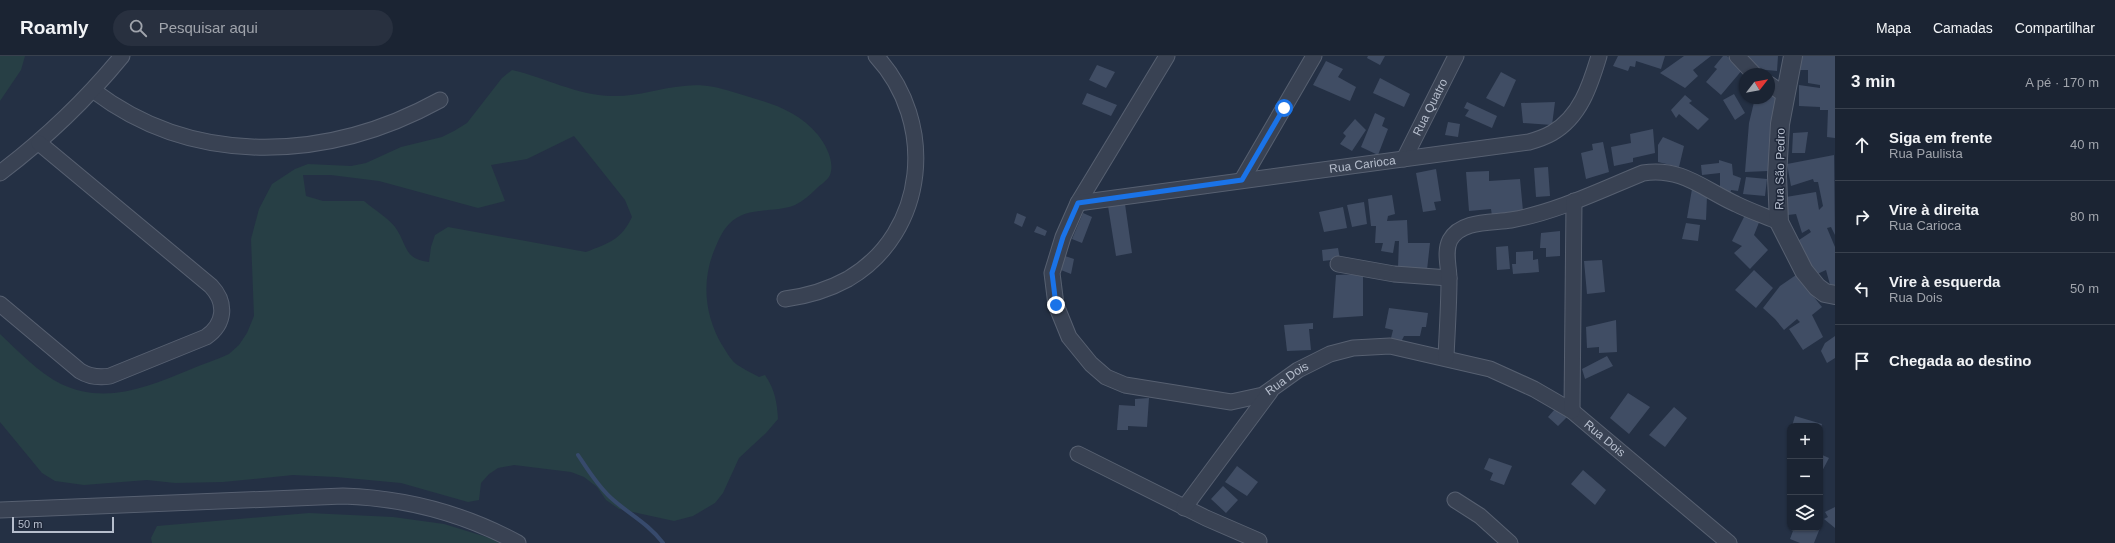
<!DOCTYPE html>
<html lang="pt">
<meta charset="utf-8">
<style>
body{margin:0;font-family:Helvetica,sans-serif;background:#28303f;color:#f1f3f6}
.controls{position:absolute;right:12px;bottom:12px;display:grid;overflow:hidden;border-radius:8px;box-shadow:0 1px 3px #0004}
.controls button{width:36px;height:36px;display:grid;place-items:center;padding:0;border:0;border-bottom:1px solid #39414e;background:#1b2433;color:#f1f3f6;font:20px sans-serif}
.compass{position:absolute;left:1739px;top:12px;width:36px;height:36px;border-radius:50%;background:#1b2433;box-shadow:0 1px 3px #0004;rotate:59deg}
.scale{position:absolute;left:12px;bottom:10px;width:102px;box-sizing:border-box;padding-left:4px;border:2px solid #b6becd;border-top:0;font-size:11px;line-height:14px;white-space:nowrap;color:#b6becd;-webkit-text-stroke:3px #1e2739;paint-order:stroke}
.stop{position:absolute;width:12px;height:12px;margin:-9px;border:3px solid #1a73e8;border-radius:50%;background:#fff}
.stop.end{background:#1a73e8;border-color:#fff;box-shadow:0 1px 4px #0008}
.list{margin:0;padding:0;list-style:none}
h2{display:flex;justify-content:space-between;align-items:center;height:52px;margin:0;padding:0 16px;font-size:17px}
h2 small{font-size:13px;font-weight:400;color:#a0a4ac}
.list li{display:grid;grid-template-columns:26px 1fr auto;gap:12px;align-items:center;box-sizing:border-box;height:72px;padding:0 16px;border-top:1px solid #39414e}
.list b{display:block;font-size:15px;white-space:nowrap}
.list p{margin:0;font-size:13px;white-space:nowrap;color:#a0a4ac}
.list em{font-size:13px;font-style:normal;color:#a0a4ac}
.icon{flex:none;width:22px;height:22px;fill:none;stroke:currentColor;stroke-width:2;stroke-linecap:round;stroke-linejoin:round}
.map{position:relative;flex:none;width:1835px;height:487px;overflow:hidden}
header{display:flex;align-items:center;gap:24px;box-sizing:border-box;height:56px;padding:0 20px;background:#1b2433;border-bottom:1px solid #39414e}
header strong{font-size:19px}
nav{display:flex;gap:22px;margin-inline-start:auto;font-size:14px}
.search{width:280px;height:36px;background:#28303f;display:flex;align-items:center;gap:10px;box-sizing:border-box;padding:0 14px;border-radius:22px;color:#a0a4ac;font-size:15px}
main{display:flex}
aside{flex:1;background:#1b2433}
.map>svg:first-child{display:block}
.green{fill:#273f45;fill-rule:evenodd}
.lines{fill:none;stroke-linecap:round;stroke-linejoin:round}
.stream{stroke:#374a6c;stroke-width:4}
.building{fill:#404d64}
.minor-casing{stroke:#576071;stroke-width:17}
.tertiary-casing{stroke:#576071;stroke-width:20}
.minor{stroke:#394253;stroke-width:15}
.tertiary{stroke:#394253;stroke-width:18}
.route{stroke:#1a73e8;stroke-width:5}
.labels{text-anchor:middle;stroke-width:3;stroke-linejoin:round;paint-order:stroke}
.street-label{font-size:12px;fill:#b6becd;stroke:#1e2739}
</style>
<header>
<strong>Roamly</strong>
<div class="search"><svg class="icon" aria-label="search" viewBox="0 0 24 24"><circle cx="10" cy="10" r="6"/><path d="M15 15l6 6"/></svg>Pesquisar aqui</div>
<nav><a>Mapa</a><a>Camadas</a><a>Compartilhar</a></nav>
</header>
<main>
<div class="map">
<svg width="1835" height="487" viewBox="0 0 1835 487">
<rect width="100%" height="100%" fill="#243044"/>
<!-- green -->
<path class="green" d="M0 0H25L21 14 0 45Z
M512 14C546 22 576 39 612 40 636 41 660 32 684 30 703 28 716 31 733 36 765 46 796 52 818 79 826 89 835 106 830 119 828 124 820 129 816 133 810 139 803 145 795 149 773 158 747 149 729 168 723 174 719 183 716 190 701 223 704 258 722 289 726 295 730 303 736 308 743 313 752 317 759 321L765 319C775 334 777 346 778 363L766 377 739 402 723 437 715 447 693 460 674 465 619 453 606 444 597 431 584 421 571 416 514 409 498 412 489 418 481 427 479 444 468 446 401 427 336 421 293 419 223 426 175 427 147 424 84 429 55 425 42 417 0 366V278C19 296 38 316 61 328 105 349 148 331 189 314 203 308 216 304 229 298L239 289 247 277 254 260 251 183 259 153 272 128 295 113 308 108 351 110 366 107 401 91 442 81 454 75 467 67 502 22ZM574 80 625 144 632 161C621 184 609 187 586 196L448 171 435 179 431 191 429 206C403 203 408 189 395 171 387 161 373 153 364 145H323L306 140 303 119H331L379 125 478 152 505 145 491 109 527 103Z
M309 457 393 461 444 468 493 483 499 487H152L151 482 157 470Z"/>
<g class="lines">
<!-- stream -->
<path class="stream" d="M578 399C588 414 597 429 610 441 627 457 648 467 663 487"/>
</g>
<!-- building -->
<path class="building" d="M1368 0H1385L1380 9 1367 2Z
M1618 0H1665L1661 13 1636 5 1635 11 1630 10 1628 15 1613 10Z
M1684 0H1711L1693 14 1698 20 1685 32 1660 17Z
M1723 0H1727L1743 13 1721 39 1706 26 1717 13 1714 11Z
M1744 0H1778L1777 15 1756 13Z
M1802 0H1835V82L1827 81 1828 54H1820V51L1799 50V29L1820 32V29L1808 27V14H1800Z
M1326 5 1343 13 1338 21 1356 31 1350 45 1313 29Z
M1097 9 1115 16 1106 32 1089 24Z
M1501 16 1516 24 1504 51 1486 42Z
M1380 22 1410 38 1404 51 1373 37Z
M1769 33 1778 38 1768 115 1745 116 1749 67 1755 42H1769Z
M1087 37 1117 49 1111 60 1082 48Z
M1734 38 1745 57 1735 64 1723 44Z
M1685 39 1692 45 1689 47 1709 63 1698 74 1679 58 1676 62 1671 54Z
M1467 46 1497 60 1492 72 1465 60 1469 54 1464 52Z
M1555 46 1552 69 1523 67 1521 47Z
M1375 57 1385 62 1382 70 1388 73 1378 99 1361 91Z
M1355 63 1366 74 1352 95 1340 88 1346 80 1343 77Z
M1448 66 1460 68 1458 81 1445 79Z
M1653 73 1655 97 1633 102V106L1614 110 1611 91 1631 87 1630 78Z
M1808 76 1805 97H1792L1793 77Z
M1663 81 1684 90 1679 111 1658 106V89Z
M1603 86 1609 116 1586 123 1581 97 1593 94 1592 88Z
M1834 99 1835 179 1831 171 1827 172 1835 191V235L1832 236 1826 214 1813 220 1796 186 1811 176 1809 173 1802 177 1796 158 1788 159 1786 141 1816 136 1819 154 1823 150 1818 126H1814L1813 123 1791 130 1787 108Z
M1719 104 1732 108 1733 119 1741 122 1738 135 1731 134 1730 138 1720 134V117L1702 119 1701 109 1719 107Z
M1548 111 1550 140 1536 141 1534 112Z
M1436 113 1441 145 1434 146 1436 154 1423 156 1416 117Z
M1489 115V125L1520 123 1523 155 1492 160 1491 153 1469 155 1466 116Z
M1746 121 1767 123 1765 140 1743 138Z
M1692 133 1707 140 1706 164 1687 162Z
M1392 139 1395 158 1388 160 1387 165 1407 164 1408 187H1430L1427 214 1398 211 1399 185H1395L1393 197 1381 195 1383 187H1375L1376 170H1371L1368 143Z
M1364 146 1367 168 1352 171 1347 149Z
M1125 148 1132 197 1116 200 1108 150Z
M1343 151 1347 172 1324 176 1319 156Z
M1017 157 1026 161 1022 171 1014 167Z
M1083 157 1092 161 1082 187 1072 183Z
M1745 159 1760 164 1754 179 1768 194 1750 213 1734 197 1742 190 1732 185Z
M1686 167 1700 169 1698 185 1682 183Z
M1037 170 1047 175 1045 180 1034 176Z
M1560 175V200L1546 201V192H1540L1541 177Z
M1508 190 1510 213 1497 214 1496 191Z
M1338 192 1340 203 1323 205 1322 194Z
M1533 195V204L1538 203 1539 216 1513 218 1512 208H1516V196Z
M1065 200 1074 203 1071 218 1061 214Z
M1602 204 1605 236 1587 238 1584 205Z
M1754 214 1773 232 1756 252 1735 234Z
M1363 218V260L1333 262 1336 219Z
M1796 219 1822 251 1812 259 1823 281 1803 294 1789 273 1800 266 1797 263 1784 274 1775 263 1763 252 1780 230Z
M1389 252 1428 257 1426 271H1422L1420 280H1404L1401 286 1391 282 1393 274 1385 272Z
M1616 264 1617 296 1599 297V291L1587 292 1586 271Z
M1313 267V273H1309L1311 294 1287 295 1284 269Z
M1835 280V302L1827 307 1821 295 1825 287Z
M1607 300 1613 310 1585 323 1582 313Z
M1628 337 1650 351 1629 378 1610 362Z
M1149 342 1147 371 1128 370V374H1117L1119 349 1135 350V343Z
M1674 351 1687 362 1665 391 1649 379Z
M1555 353 1567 361 1558 370 1548 361Z
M1795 360 1822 368 1820 375V370H1792Z
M1820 398 1829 402 1820 419Z
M1489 402 1512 410 1504 429 1490 424 1493 417 1484 413Z
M1237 410 1258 426 1247 440 1225 426Z
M1583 414 1606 434 1595 449 1571 428Z
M1223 430 1238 444 1226 457 1211 443Z
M1835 451V472L1824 463 1828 461 1825 456Z
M1794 472H1820L1814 487H1800L1790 483Z"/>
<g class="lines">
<!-- minor casing -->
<g class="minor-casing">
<g id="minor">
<path id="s1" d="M1167 0 1078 147 1063 181 1052 217 1056 249 1069 281 1091 308 1106 321 1125 329 1231 346 1263 339 1298 314 1330 298 1353 292 1390 290 1490 313 1534 333 1572 355 1729 487"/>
<path d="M1737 0 1754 18"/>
<path d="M1769 28 1785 39"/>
<path d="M94 35C197 113 331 104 440 44"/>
<path id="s2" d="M1404 103 1456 0"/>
<path d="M0 117C46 82 86 44 122 0"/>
<path d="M1242 124 1314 0"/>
<path id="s3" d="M1078 147 1529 86C1536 84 1545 81 1552 77 1580 61 1590 30 1599 0"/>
<path d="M1338 208 1394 218 1449 222"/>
<path d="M785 243C808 240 828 234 848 223 928 176 937 66 876 0"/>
<path d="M0 248 80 315C90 321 99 322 110 320L206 281C225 268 227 247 211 230L39 87"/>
<path d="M1446 302C1447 276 1449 249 1449 223 1449 210 1444 196 1450 184 1461 164 1492 167 1511 164 1557 156 1601 134 1643 117 1682 111 1703 133 1736 148 1750 155 1765 160 1779 166"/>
<path d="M1572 355 1574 145"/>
<path d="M1078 398 1206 462 1259 485"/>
<path d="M1455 444 1480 460 1510 487"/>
<path d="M1184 452 1270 336"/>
<path d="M0 454 343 440C405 442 463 457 518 487"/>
</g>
</g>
<!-- tertiary casing -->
<g class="tertiary-casing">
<path id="tertiary" d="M1793 0 1780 68 1777 120 1779 166 1804 215 1817 231 1825 237 1835 239"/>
</g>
<!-- minor -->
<use href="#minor" class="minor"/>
<!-- tertiary -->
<use href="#tertiary" class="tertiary"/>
</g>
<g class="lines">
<!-- route -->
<path class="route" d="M1056 249 1052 217 1063 181 1078 147 1242 124 1284 52"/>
</g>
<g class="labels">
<!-- street labels -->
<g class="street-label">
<text dy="4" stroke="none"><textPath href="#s2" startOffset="58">Rua Quatro</textPath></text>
<text dy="4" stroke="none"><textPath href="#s3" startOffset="287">Rua Carioca</textPath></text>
<text transform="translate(1780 113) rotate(-89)" y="4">Rua São Pedro</text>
<text dy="4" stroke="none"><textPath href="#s1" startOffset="558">Rua Dois</textPath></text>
<text dy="4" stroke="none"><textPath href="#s1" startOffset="906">Rua Dois</textPath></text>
</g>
</g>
</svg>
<div class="controls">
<button>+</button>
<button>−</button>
<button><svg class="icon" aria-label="layers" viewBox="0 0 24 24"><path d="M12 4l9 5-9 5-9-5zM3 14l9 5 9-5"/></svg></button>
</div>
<svg class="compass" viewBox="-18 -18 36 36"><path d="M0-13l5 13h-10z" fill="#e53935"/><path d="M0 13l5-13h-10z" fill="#a0a4ac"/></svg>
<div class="scale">50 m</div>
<div class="stop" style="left:1284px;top:52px"></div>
<div class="stop end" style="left:1056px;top:249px"></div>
</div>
<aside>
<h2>3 min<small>A pé · 170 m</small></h2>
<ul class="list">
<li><svg class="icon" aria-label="ahead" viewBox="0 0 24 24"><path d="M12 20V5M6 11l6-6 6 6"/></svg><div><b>Siga em frente</b><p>Rua Paulista</p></div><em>40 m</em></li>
<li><svg class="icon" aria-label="right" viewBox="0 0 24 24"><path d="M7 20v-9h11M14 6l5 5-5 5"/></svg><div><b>Vire à direita</b><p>Rua Carioca</p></div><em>80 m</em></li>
<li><svg class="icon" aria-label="left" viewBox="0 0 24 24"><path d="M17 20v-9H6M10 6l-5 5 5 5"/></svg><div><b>Vire à esquerda</b><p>Rua Dois</p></div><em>50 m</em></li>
<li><svg class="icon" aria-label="arrive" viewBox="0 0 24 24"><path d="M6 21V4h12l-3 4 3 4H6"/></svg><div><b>Chegada ao destino</b></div></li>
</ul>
</aside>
</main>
